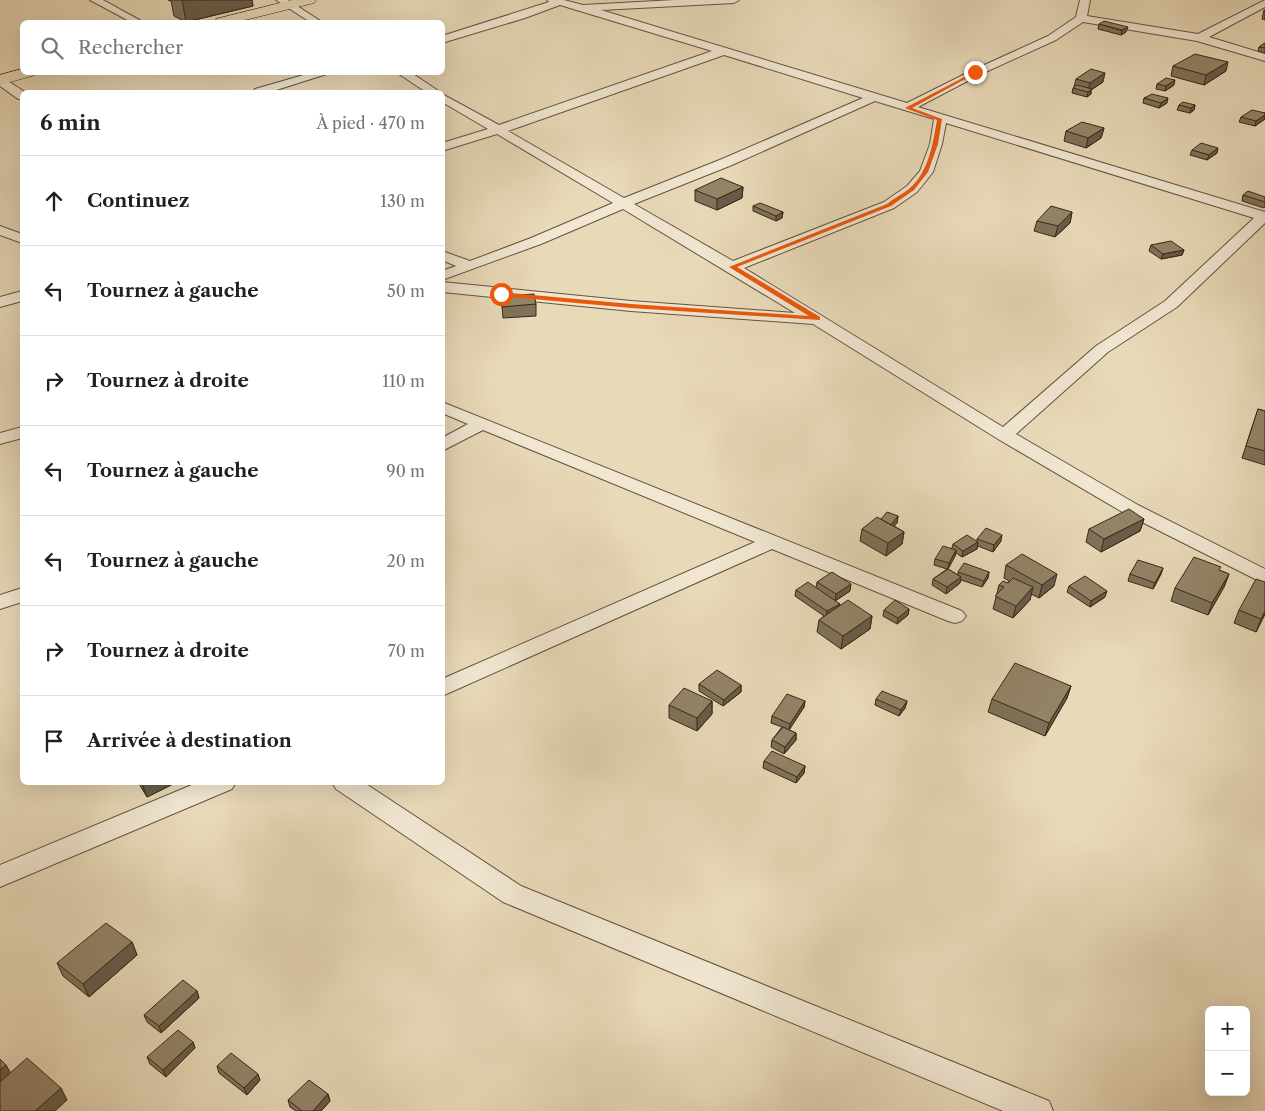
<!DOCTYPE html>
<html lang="fr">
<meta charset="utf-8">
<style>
body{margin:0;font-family:"Libre Caslon Text",serif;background:#f2f2f2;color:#202124}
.controls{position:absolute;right:15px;bottom:15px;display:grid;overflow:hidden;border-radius:8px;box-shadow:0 5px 20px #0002}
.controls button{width:45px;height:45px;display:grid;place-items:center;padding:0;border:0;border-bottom:1px solid #e0e0e0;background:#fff;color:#202124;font:25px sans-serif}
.stop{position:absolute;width:15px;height:15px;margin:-11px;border:4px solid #ea580c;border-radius:50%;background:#fff}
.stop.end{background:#ea580c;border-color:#fff;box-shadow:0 1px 5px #0008}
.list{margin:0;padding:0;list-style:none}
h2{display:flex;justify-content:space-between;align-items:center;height:65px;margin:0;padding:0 20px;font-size:21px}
h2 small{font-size:16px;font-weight:400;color:#757577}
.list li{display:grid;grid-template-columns:32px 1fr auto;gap:15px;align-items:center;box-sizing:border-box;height:90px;padding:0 20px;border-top:1px solid #e0e0e0}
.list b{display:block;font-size:19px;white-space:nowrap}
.list em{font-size:16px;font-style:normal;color:#757577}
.icon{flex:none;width:28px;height:28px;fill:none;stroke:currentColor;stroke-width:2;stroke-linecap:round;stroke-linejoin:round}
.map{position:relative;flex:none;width:1265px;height:1111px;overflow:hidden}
.search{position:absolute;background:#fff;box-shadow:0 5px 20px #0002;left:20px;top:20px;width:425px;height:55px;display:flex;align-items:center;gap:12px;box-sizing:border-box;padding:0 18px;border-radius:8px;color:#757577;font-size:19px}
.panel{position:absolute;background:#fff;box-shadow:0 5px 20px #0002;left:20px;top:90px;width:425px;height:695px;border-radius:8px}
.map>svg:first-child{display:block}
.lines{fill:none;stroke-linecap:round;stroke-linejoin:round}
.street-casing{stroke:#63543c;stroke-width:2}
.primary-casing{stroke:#372713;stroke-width:1}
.street{fill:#f0e6d1;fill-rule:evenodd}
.primary{fill:#e8d9b8;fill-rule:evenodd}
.wall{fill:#7e725a;stroke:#372713}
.shaded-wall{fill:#675c4a;stroke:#372713}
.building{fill:#938469;stroke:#372713}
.route{fill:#ea580c}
</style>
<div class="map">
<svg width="1265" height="1111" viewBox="0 0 1265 1111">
<rect width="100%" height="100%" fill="#e8d9b8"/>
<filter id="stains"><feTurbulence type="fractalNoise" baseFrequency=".004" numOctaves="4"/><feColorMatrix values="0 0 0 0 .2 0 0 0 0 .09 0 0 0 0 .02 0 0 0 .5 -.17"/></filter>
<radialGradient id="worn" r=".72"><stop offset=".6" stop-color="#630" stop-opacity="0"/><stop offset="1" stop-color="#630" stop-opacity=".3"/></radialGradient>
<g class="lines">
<!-- street casing -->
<g class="street-casing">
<path id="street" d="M90 0H103L143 22H131Z
M276 0H288L322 22H310Z
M547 0H564L583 5 675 0H739L734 3 601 10 907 103 971 71 1048 36 1076 17 1080 0H1090L1087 16 1198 34 1265 0V7L1209 37 1265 54V61L1197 41 1083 22 1056 40 979 75 918 107 1265 212V223L1177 307 1108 352 1016 434 1138 505 1265 569V584L1124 513 998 439 813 324 631 311 442 292V282L631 301 795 313 623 209 541 244 442 280V271L456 266 442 260V251L470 261 531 238 613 203 497 134 442 151V143L488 129 442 102V94L499 125 712 51 560 5 525 18 442 43V36L549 2ZM724 55 863 98 722 159 624 198 508 131ZM875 101 934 119 930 144 920 171 907 186 884 202 733 261 634 204 732 165ZM946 123 1254 218 1165 301 1096 346 1003 427 744 268 894 208 917 192 933 172 942 144Z
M314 72H333L270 92H253L255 89Z
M396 72H410L440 92H426Z
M0 76 25 92H22V99H18L0 86Z
M0 226 22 234V243L0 235Z
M22 291V301L0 307V297Z
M442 402 962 611 966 616 962 621 955 623 948 621 772 549 442 696V679L755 542 483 430 442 451V438L468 424 442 413Z
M22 427V438L0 444V433Z
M22 588V602L0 609V595Z
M199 782H236L232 789 0 887V865Z
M332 782H363L521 886 1049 1101 1053 1111H1003L503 902 336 789Z"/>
</g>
<!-- primary casing -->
<g class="primary-casing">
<path id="primary" d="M292 0H316L314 3 237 22H214L216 19Z
M22 69V72H37L35 75 0 85V75Z"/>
</g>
<!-- street -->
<use href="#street" class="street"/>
<!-- primary -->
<use href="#primary" class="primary"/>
</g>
<!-- wall -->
<path class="wall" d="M168 0H252L253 6 186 22 174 16 171 1Z
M1264 10H1265V20L1262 19Z
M1099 24 1126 32 1121 35 1098 29Z
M1265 43V53L1258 51 1259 47Z
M1173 66 1226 71 1204 85 1171 76Z
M1076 79 1103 82 1091 90V94L1087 97 1072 93 1073 88 1074 87Z
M1157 84 1174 85 1165 91 1156 89Z
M1144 98 1167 103 1159 108 1143 103Z
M1179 105H1195L1194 110 1190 113 1177 110Z
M1265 113V119L1255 126 1239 122 1241 117Z
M1104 128 1101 138 1086 148 1064 141 1066 131Z
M1192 150 1217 153 1207 160 1190 155Z
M743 187 742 198 717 210 695 201V190Z
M1243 195 1265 197V207L1264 208 1242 201Z
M753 206 783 212 782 218 776 221 753 211Z
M1072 212 1070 223 1055 237 1034 231 1037 221Z
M1151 245 1184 250 1182 255 1161 259 1149 251Z
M501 296 536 304V316L503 318Z
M1258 409 1265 411V465L1242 458Z
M898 516 897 523 894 526 904 532 902 544 886 556 860 541 862 529 881 519Z
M1144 519 1140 531 1101 552 1086 542 1089 529Z
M977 539 1001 541 993 552 978 546 977 549 962 557 956 553 955 556 948 569 958 575V572H989L988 578 982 587 961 580 960 583 946 594 932 585 933 579 947 569 934 565 935 559 952 548 953 544 977 541Z
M1006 565 1054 586 1039 598 1031 594 1030 600 1013 618 993 609 999 585 1008 583 1009 581 1004 578Z
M1163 568 1161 574 1153 589 1128 581 1130 574Z
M1219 570 1229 574 1224 587 1208 615 1171 601 1175 588Z
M817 582 850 591 835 601 840 604 839 606 872 616 870 629 841 649 817 632 819 620 824 616 795 596 796 590 816 588Z
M1069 586 1105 597 1090 607 1067 592Z
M909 609 908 615 897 624 883 616 884 610Z
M1239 610 1265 614 1256 632 1234 623Z
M699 684 741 685V692L723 706 699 691Z
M1071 686 1067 698 1045 736 988 712 992 699Z
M876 699 907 701 905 708 899 716 875 705Z
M712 701V714L697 731 669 718V705Z
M805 701 804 707 789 730 796 733V740L784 754 771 747 772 740 782 727 771 723 772 716Z
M764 761 805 766 804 773 796 783 763 768Z
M138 782H177L147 797Z
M132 942 137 955 89 997 63 976 57 963Z
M197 991 199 998 161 1033 147 1022 144 1015Z
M193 1042 195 1048 166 1077 150 1064 147 1057Z
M217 1066 260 1080 247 1095 219 1073Z
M328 1094 330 1101 321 1111H296L290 1107 288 1100Z"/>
<!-- shaded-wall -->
<path class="shaded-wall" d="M182 0H252L253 6 186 22Z
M1128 27 1126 32 1121 35 1122 30Z
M1228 62 1226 71 1204 85 1206 75Z
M1105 73 1103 82 1091 90V94L1087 97 1090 83Z
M1175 80 1174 85 1165 91 1166 86Z
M1168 98 1167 103 1159 108 1161 103Z
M1195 105 1194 110 1190 113 1191 108Z
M1265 115V119L1255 126 1256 121Z
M1104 128 1101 138 1086 148 1088 138Z
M1218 148 1217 153 1207 160 1209 155Z
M743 187 742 198 717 210V199Z
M783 212 782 218 776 221V216Z
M1072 212 1070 223 1055 237 1058 226Z
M1184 250 1182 255 1161 259 1163 254Z
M898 516 897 523 888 533 889 527Z
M1144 519 1140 531 1101 552 1104 539Z
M904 532 902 544 886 556 888 543Z
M1002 535 1001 541 993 552 994 545Z
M978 542 977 549 962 557 963 551Z
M956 550 955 556 948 569 949 563Z
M1163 568 1161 574 1153 589 1155 583Z
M989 572 988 578 982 587 984 581Z
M1057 574 1054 586 1039 598 1042 585Z
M1229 574 1224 587 1208 615 1212 603Z
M961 577 960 583 946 594 947 587Z
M851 584 850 591 835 601 836 594Z
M1033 587 1030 600 1013 618 1016 606Z
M1107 591 1105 597 1090 607 1091 601Z
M840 604 839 610 826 618 827 611Z
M909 609 908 615 897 624 898 618Z
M1265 611V614L1256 632 1261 619Z
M872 616 870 629 841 649 843 636Z
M741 685V692L723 706 724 700Z
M1071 686 1067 698 1045 736 1049 723Z
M712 701V714L697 731V718Z
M805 701 804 707 789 730 790 724Z
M907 701 905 708 899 716 901 710Z
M796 733V740L784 754 785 747Z
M805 766 804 773 796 783 797 777Z
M146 782H177L147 797 142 784Z
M132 942 137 955 89 997 83 984Z
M197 991 199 998 161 1033 159 1026Z
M193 1042 195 1048 166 1077 163 1070Z
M6 1065 13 1077 0 1089V1070Z
M258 1074 260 1080 247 1095 244 1088Z
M61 1088 67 1100 55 1111H35Z
M328 1094 330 1101 321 1111H313Z"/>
<!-- building -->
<path class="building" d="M1104 21 1128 27 1122 30 1099 24Z
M1265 43V48L1259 47Z
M1195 54 1228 62 1206 75 1173 66Z
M1091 69 1105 73 1090 83 1076 79Z
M1166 78 1175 80 1166 86 1157 84Z
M1077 85 1092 89 1088 92 1073 88Z
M1152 94 1168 98 1161 103 1144 98Z
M1183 102 1195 105 1191 108 1179 105Z
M1252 110 1265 113V115L1256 121 1241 117Z
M1082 122 1104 128 1088 138 1066 131Z
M1201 143 1218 148 1209 155 1192 150Z
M721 178 743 187 717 199 695 190Z
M1248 191 1265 197V202L1243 195Z
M760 203 783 212 776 216 753 206Z
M1051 206 1072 212 1058 226 1037 221Z
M1171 241 1184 250 1163 254 1151 245Z
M534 294 536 304 502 307 501 296Z
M1258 409 1265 411V451L1246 446Z
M1129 509 1144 519 1104 539 1089 529Z
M887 512 898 516 891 525 881 519Z
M877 517 904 532 888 543 862 529Z
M986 528 1002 535 994 545 977 539Z
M967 535 978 542 963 551 953 544Z
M943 546 956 550 949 563 935 559Z
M1022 554 1057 574 1042 585 1006 565Z
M1194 557 1221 567 1219 570 1229 574 1212 603 1175 588Z
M1138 560 1163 568 1155 583 1130 574Z
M964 563 989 572 984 581 958 572Z
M948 569 961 577 947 587 933 579Z
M832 572 851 584 836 594 817 582Z
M1085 576 1107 591 1091 601 1069 586Z
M1013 578 1033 587 1016 606 995 596 1004 587 999 585 1003 581 1008 583Z
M1256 579 1265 582V611L1261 619 1239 610Z
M808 582 840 604 827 611 796 590Z
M848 600 872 616 843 636 819 620Z
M895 600 909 609 898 618 884 610Z
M1015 663 1071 686 1049 723 992 699Z
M717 670 741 685 724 700 699 684Z
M684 688 712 701 697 718 669 705Z
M882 691 907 701 901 710 876 699Z
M787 694 805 701 790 724 772 716Z
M783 727 796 733 785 747 772 740Z
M772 751 805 766 797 777 764 761Z
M106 923 132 942 83 984 57 963Z
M183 980 197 991 159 1026 144 1015Z
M178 1030 193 1042 163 1070 147 1057Z
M231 1053 258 1074 244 1088 217 1066Z
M27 1058 61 1088 35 1111H0V1082Z
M0 1059 6 1065 0 1070Z
M309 1080 328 1094 313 1111H302L288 1100Z"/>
<!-- route -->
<path class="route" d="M974 72H978L912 108 942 119 938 144 928 172 914 190 891 206 737 267 820 317V320L631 308 501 296 498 294 501 292 631 304 809 316 729 267 887 204C894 198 903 194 910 188 929 171 933 143 937 120L905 108Z"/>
<rect width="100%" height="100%" filter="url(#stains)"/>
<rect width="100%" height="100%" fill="url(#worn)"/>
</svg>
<div class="controls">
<button>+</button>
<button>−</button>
</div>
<div class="stop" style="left:501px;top:294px"></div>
<div class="stop end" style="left:975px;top:72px"></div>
<div class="search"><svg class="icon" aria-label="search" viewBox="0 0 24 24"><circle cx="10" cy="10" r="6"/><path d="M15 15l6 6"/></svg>Rechercher</div>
<section class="panel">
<h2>6 min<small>À pied · 470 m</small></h2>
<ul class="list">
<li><svg class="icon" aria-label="ahead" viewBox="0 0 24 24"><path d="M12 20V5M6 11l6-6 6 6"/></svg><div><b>Continuez</b></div><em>130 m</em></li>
<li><svg class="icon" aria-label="left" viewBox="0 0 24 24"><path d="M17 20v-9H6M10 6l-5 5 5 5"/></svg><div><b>Tournez à gauche</b></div><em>50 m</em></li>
<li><svg class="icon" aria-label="right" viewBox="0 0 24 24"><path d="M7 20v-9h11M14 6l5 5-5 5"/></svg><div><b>Tournez à droite</b></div><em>110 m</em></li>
<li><svg class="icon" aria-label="left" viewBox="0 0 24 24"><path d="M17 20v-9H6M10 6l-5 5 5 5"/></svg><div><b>Tournez à gauche</b></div><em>90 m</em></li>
<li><svg class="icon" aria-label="left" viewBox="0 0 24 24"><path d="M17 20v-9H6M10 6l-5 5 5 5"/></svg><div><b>Tournez à gauche</b></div><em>20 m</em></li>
<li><svg class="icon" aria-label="right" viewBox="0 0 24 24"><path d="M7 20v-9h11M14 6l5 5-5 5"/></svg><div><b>Tournez à droite</b></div><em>70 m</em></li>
<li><svg class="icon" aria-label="arrive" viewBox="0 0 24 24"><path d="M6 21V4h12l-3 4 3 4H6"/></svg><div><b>Arrivée à destination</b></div></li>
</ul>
</section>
</div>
